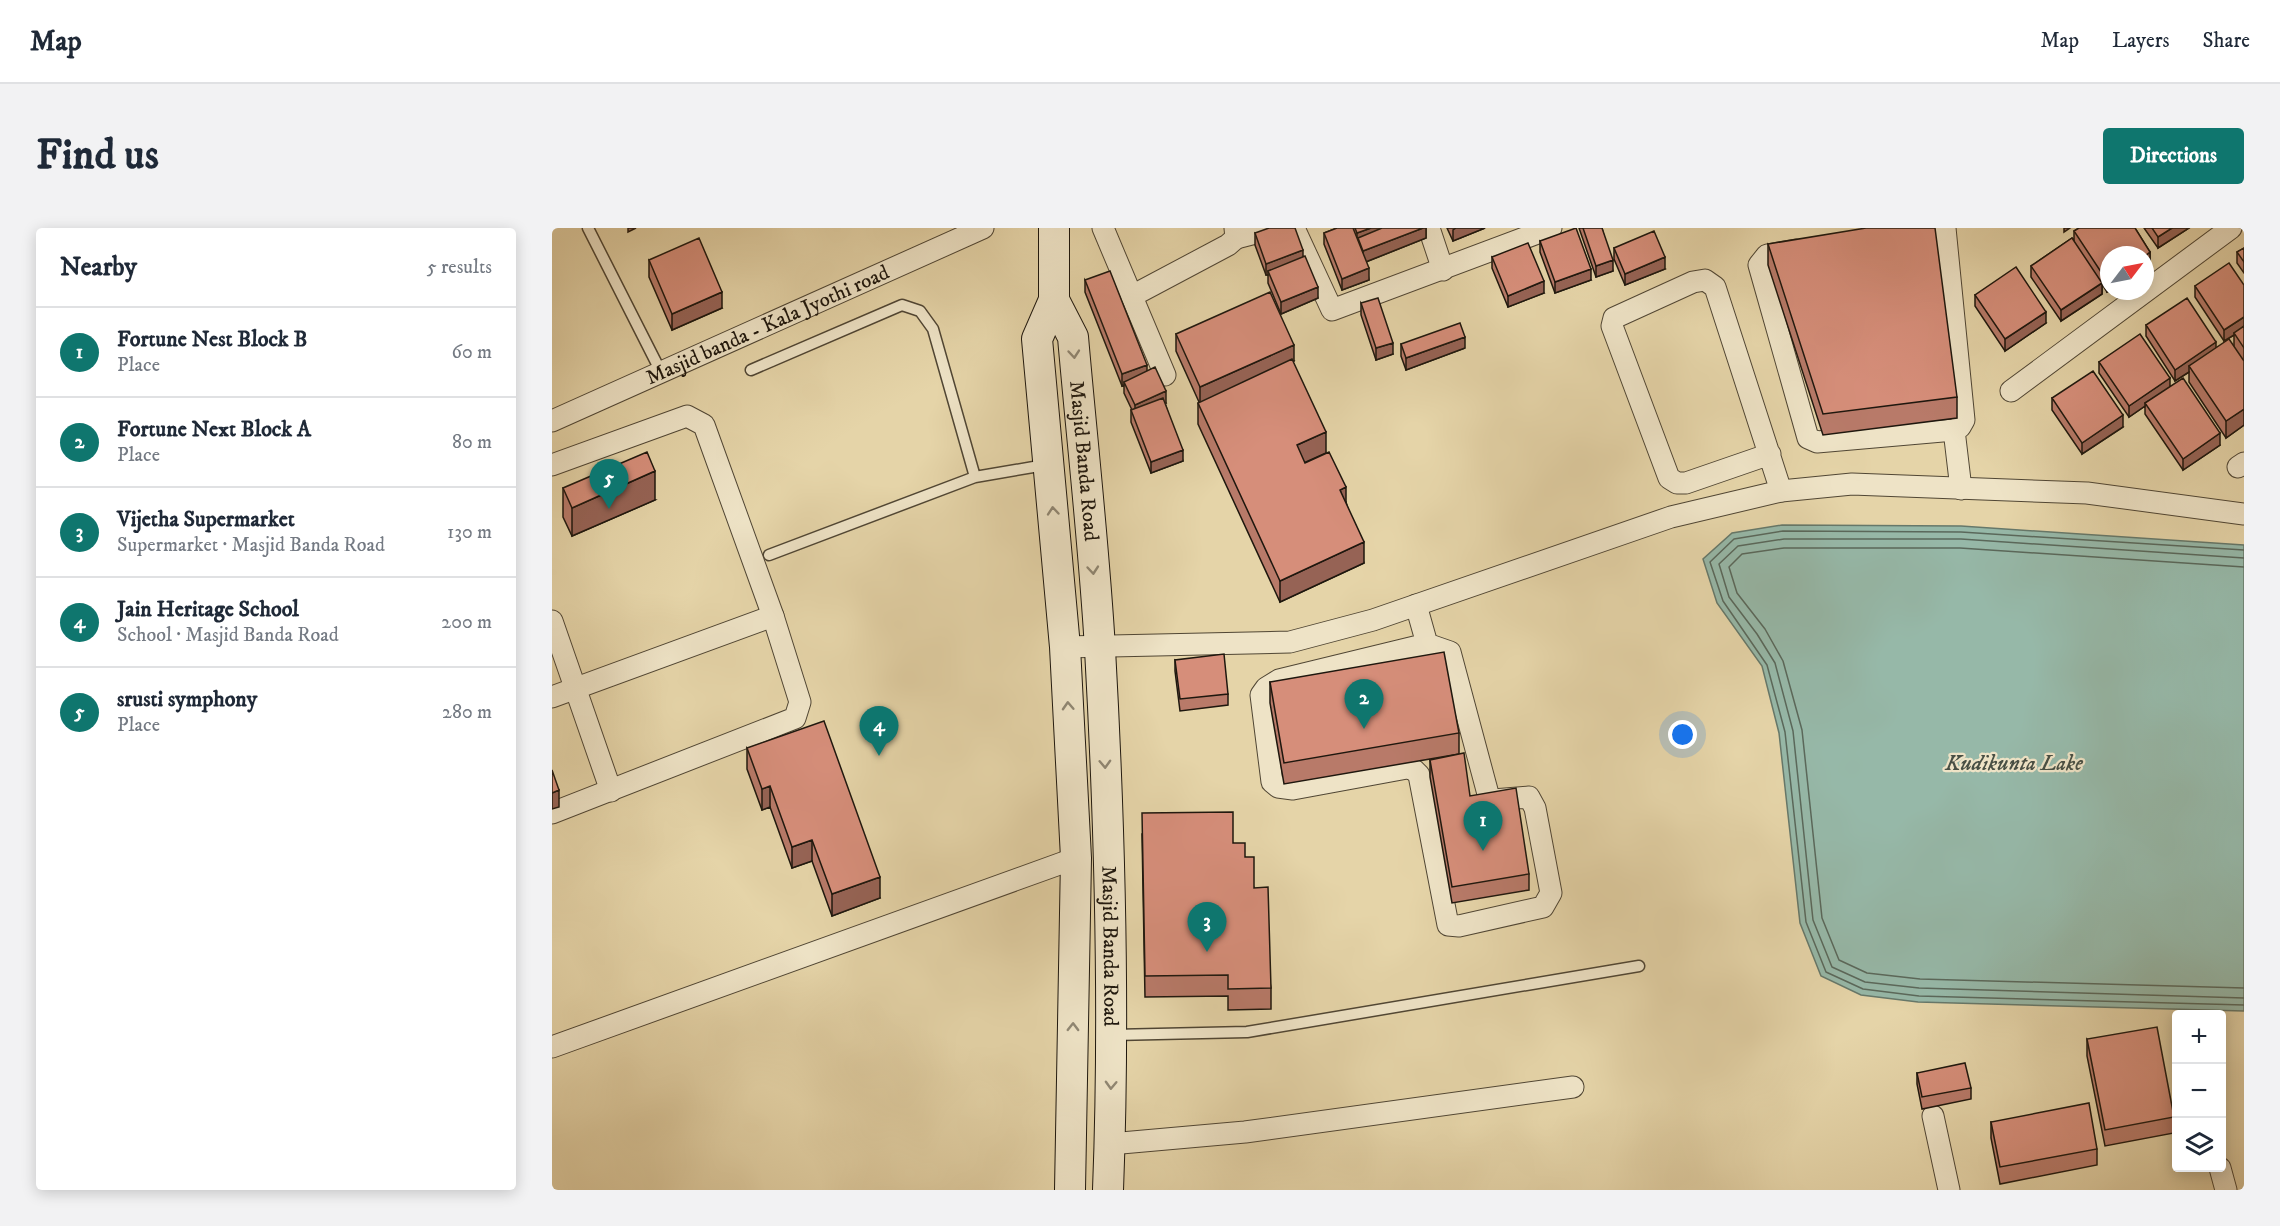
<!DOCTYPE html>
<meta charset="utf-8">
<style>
body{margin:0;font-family:"IM FELL DW Pica",serif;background:#f2f2f3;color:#1f2937}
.controls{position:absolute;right:18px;bottom:18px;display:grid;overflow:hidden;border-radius:6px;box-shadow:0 3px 15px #0003}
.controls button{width:54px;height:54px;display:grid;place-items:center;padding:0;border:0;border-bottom:2px solid #e0e1e3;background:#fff;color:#1f2937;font:30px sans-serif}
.compass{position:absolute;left:1548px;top:18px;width:54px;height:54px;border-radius:50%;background:#fff;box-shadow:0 3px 15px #0003;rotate:58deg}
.you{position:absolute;left:1131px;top:507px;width:21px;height:21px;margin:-15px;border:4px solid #fff;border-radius:50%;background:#1a73e8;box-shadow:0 0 0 9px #1a73e833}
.badge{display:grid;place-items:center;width:39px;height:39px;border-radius:50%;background:#0f766e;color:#fff;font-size:20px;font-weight:700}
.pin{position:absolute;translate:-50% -50px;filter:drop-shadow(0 2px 3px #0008)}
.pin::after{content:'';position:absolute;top:32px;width:21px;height:18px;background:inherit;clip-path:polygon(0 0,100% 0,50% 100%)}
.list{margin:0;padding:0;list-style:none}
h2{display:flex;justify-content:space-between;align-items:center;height:78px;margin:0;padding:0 24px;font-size:26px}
h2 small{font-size:20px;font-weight:400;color:#747a83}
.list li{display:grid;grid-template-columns:39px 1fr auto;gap:18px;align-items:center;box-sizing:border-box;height:90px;padding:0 24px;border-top:2px solid #e0e1e3}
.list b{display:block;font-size:22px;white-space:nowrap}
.list p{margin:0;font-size:20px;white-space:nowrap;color:#747a83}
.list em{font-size:20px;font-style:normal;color:#747a83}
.icon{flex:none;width:33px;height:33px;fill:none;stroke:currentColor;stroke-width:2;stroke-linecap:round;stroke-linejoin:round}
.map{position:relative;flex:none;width:1692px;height:962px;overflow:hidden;border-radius:6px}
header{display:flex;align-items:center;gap:36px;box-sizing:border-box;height:84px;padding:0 30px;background:#fff;border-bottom:2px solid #e0e1e3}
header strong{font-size:28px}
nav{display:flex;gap:33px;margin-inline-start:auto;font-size:21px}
.intro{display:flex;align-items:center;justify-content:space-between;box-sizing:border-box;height:144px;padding:0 36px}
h1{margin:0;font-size:42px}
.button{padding:15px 27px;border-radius:6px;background:#0f766e;color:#fff;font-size:21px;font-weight:700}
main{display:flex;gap:36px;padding:0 36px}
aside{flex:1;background:#fff;border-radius:6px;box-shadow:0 3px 15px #0003}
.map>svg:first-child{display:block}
.water{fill:#96b8a8;stroke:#66786a;stroke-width:1.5}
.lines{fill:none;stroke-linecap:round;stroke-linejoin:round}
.shore{stroke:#5a685b;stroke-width:1.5}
.lane-casing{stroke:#504634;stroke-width:13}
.street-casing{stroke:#504634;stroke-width:23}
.secondary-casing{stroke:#1e170e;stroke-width:32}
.lane{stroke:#eee3c6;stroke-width:10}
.street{stroke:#eee3c6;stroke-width:21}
.secondary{stroke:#eee3c6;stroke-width:30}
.wall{fill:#b87a69;stroke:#1e170e;stroke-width:1.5}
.shaded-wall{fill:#966355;stroke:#1e170e;stroke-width:1.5}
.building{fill:#d68e7a;stroke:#1e170e;stroke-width:1.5}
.oneway{stroke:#908773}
.labels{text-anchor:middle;stroke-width:4.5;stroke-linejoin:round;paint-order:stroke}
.street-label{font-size:21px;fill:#1e170e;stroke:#eee3c6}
.water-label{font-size:22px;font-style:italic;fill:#484f44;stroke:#eee3c6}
</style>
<header>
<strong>Map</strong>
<nav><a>Map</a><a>Layers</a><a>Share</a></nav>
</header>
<div class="intro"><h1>Find us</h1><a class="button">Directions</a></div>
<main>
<aside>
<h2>Nearby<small>5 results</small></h2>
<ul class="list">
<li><span class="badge">1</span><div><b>Fortune Nest Block B</b><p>Place</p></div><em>60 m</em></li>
<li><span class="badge">2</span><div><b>Fortune Next Block A</b><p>Place</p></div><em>80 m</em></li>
<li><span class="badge">3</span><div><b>Vijetha Supermarket</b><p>Supermarket · Masjid Banda Road</p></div><em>130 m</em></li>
<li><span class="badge">4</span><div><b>Jain Heritage School</b><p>School · Masjid Banda Road</p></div><em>200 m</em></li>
<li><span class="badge">5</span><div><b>srusti symphony</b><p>Place</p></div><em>280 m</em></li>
</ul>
</aside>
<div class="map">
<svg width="1692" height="962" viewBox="0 0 1692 962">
<rect width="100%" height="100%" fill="#e5d4a8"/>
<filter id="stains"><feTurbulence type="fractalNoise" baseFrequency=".00333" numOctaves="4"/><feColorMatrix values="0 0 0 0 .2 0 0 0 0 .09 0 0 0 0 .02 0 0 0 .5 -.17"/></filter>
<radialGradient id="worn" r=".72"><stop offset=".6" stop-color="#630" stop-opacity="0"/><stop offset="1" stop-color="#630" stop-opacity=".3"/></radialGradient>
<!-- water -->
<path class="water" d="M1230 297 1409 298 1692 317V783L1366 774 1309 767 1269 748 1248 695 1227 505 1210 438 1165 375 1151 331 1180 305Z"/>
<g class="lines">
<!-- shore -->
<path class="shore" d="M1692 322 1409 304 1231 303 1182 311 1158 334 1171 373 1215 437 1233 504 1254 694 1274 744 1311 761 1367 768 1692 777
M1692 330 1409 311H1232L1186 318 1167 336 1177 369 1205 406 1223 435 1241 503 1261 692 1280 739 1313 754 1367 760 1692 770
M1692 339 1408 320H1232L1190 326 1177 339 1185 365 1213 401 1231 433 1250 502 1270 690 1287 732 1315 745 1368 751 1692 760"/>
<!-- lane casing -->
<g class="lane-casing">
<path id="lane" d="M36 0 109 144
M199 142 350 77 368 83 381 101 423 249
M217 327 423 249 493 237
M561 807 695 804 1087 738"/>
</g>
<!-- street casing -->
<g class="street-casing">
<g id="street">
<path d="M551 0 613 147"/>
<path d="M742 0 780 82 999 0"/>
<path d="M877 0 891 42"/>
<path d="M684 10 723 0"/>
<path d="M1244 22 1215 27 1207 37 1256 210 1265 214 1402 202 1408 199 1412 192 1393 0"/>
<path d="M580 68 676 17 684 10 683 0"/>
<path d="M1459 163 1679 0"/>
<path id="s1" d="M0 193 431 0"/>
<path d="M1402 202 1409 261"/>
<path d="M1218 226 1134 255H1125L1117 250 1060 98 1062 90 1141 54 1153 52 1163 59 1229 263"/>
<path d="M0 237 135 188 152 197 221 388 248 474 243 490 0 585"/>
<path d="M1686 239 1692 235"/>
<path d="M864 377 875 416 898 424 936 566 941 572 977 569 983 580 999 665 991 679 907 698 896 697 867 547 862 542 855 540 741 561 726 559 720 554 709 467 714 460 727 452 875 416"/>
<path d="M0 393 59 563"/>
<path d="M513 419 738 414 821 392 1119 289 1229 263 1300 256 1535 265 1692 286"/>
<path d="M0 469 221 388"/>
<path d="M0 819 524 630"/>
<path d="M1381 888 1397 962"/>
<path d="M558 916 693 904 1021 859"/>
<path d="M1668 940 1674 962"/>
</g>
</g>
<!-- secondary casing -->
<g class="secondary-casing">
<g id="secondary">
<path d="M502 0V72L485 111 513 419 524 630 518 962"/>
<path id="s2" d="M502 72 521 109C530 213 542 317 548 421 558 601 563 782 556 962"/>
</g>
</g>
<!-- lane -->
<use href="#lane" class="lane"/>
<!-- street -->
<use href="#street" class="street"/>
<!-- secondary -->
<use href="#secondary" class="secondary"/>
</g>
<!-- wall -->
<path class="wall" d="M785 0H874V10L814 34 817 52 790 62 772 16V5Z
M895 0H933L901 13Z
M1027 0H1050L1061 43 1044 49Z
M1527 0H1583L1598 24V35L1593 39V27H1557V63L1555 64 1550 56V66L1509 93 1479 49V38L1520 10 1522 13V3Z
M1592 0H1637L1606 20Z
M703 5 751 28 766 70 729 86 716 55V47H714L703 17Z
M988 13 1039 52 1003 65 988 24Z
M1216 16 1405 169V190L1271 207 1216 37Z
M1062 20 1113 41 1073 57 1062 31Z
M1692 20V45L1685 35V24Z
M940 29 992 65 956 79 940 40Z
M97 32 170 80 120 102 97 49Z
M533 52 595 143 614 175H613L631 233 599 245 579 194V182H580L572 165V157L570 158 533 64Z
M1692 57V197L1674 210 1637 154V144L1623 153 1594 108V97L1664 120 1682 118V107L1672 113 1643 69V58Z
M1423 67 1494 95 1453 123 1423 78Z
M809 75 841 126 824 132 809 87Z
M624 106 742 133 741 134 774 225 753 235 794 274 812 335 728 374 646 196V175L647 174 624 123Z
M849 116 913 120 854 142 849 128Z
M1547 134 1618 158 1668 217 1631 242 1593 186V178L1577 189 1547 145Z
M1500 170 1571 199 1530 226 1500 182Z
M11 260 103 272 20 308 11 289Z
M623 432 676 466V477L628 483 623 443Z
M718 454 907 505V526L732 556 718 475Z
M195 520 328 670 280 688 260 633 240 640 218 579 210 582 195 541Z
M878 532 918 568 977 646V662L900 675 878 549Z
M590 606 681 615 693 629 702 660 719 760V781L676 782V768L593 769Z
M1535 811 1622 889V905L1553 918 1535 828Z
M1365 845 1419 860V871L1370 881 1365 856Z
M1439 894 1545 921V937L1448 956 1439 910Z"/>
<!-- shaded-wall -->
<path class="shaded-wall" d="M76 0H84L76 4Z
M819 0H848L806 10V16L805 17V5Z
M871 0H874V10L811 35V23Z
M904 0H933L901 13V2Z
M1512 0H1518L1512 4Z
M1620 0H1637L1606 20V9Z
M751 22V34L716 43V47H714V36Z
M1598 24V35L1593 39V28Z
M1113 29V41L1073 57V46Z
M1061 32V43L1044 49V38Z
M817 40V52L790 62V51Z
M1039 41V52L1003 65V54Z
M1557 52V63L1555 64V53Z
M992 53V65L956 79V68Z
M1550 55V66L1509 93V82Z
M766 59V70L729 86V74Z
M170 64V80L120 102V86Z
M1494 84V95L1453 123V111Z
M1692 89V100L1682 105V107L1672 113V102Z
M913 109V120L854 142V130Z
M1664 114V126L1637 138V144L1623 153V142Z
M841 115V126L824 132V120Z
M742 117V133L648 176V159Z
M595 137V148L572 154V157L570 158V146Z
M1618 150V161L1593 175V178L1577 189V178Z
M614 163V175L583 189V177Z
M1692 181V197L1674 210V193Z
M1571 187V199L1530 226V215Z
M774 204V225L745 238V217Z
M1668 205V217L1631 242V231Z
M631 222V233L599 245V234Z
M103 243V272L20 308V280Z
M794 259V280L788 262Z
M812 314V335L728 374V353Z
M218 558V579L210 582V561Z
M7 562V579L0 581V565Z
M260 612V633L240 640V619Z
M328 649V670L280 688V666Z"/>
<!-- building -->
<path class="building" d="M717 0H743L751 22 714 36 703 5Z
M785 0H801L817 40 790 51 772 5Z
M803 0H819L805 5Z
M830 0H871L811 23 806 10Z
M1024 0 1039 41 1003 54 988 13Z
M1031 0H1050L1061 32 1044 38Z
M1314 0H1383L1405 169 1271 186 1216 16Z
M1527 0H1583L1598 24 1593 28 1557 27V52L1555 53 1522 3Z
M1600 0H1620L1606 9Z
M1102 3 1113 29 1073 46 1062 20Z
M147 10 170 64 120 86 97 32Z
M1520 10 1550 55 1509 82 1479 38Z
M976 15 992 53 956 68 940 29Z
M1692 20V34L1685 24Z
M753 28 766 59 729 74 716 43Z
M1677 35 1692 57V89L1672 102 1643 58Z
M1464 39 1494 84 1453 111 1423 67Z
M558 43 595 137 570 146 533 52Z
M718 64 742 117 648 159 624 106Z
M826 70 841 115 824 120 809 75Z
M1635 70 1664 114 1623 142 1594 97Z
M908 95 913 109 854 130 849 116Z
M1692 98V120L1682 105Z
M1588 106 1618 150 1577 178 1547 134Z
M1677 111 1692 133V181L1674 193 1637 138Z
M740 131 774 204 745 217 753 235 777 224 794 259 788 262 812 314 728 353 646 175Z
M603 139 614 163 583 177 572 154Z
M1541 143 1571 187 1530 215 1500 170Z
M1631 150 1668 205 1631 231 1593 175Z
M611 170 631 222 599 234 579 182Z
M95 224 103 243 20 280 11 260Z
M892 424 907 505 732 535 718 454Z
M672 426 676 466 628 471 623 432Z
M272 493 328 649 280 666 260 612 240 619 218 558 210 561 195 520Z
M912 525 918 568 964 560 977 646 900 659 878 532Z
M0 542 7 562 0 565Z
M681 584V615H693V629H702V660L716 659 719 760 676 761V747L593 748 590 585Z
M1605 799 1622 889 1553 902 1535 811Z
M1413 835 1419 860 1370 869 1365 845Z
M1537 875 1545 921 1448 939 1439 894Z"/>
<!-- one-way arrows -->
<defs><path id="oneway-chevron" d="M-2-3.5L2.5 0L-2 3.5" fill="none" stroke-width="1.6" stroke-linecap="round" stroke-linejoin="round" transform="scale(1.5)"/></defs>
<g class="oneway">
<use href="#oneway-chevron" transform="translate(522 126) rotate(85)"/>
<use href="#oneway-chevron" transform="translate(501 283) rotate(-95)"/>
<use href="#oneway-chevron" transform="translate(541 342) rotate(85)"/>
<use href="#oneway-chevron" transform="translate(516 478) rotate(-93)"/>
<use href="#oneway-chevron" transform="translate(553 536) rotate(88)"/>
<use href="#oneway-chevron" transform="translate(521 799) rotate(-89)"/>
<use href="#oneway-chevron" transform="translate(559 857) rotate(92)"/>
</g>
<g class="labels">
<!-- street labels -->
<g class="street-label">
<text dy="7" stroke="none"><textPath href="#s1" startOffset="236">Masjid banda - Kala Jyothi road</textPath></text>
<text dy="7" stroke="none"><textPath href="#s2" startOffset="166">Masjid Banda Road</textPath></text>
<text dy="7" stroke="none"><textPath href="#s2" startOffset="652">Masjid Banda Road</textPath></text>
</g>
<!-- water labels -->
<g class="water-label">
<text x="1462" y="542">Kudikunta Lake</text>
</g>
</g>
<rect width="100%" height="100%" filter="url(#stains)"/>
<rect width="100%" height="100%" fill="url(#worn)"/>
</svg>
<div class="controls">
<button>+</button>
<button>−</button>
<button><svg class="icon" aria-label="layers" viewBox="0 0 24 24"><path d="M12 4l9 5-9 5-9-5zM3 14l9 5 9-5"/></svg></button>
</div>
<svg class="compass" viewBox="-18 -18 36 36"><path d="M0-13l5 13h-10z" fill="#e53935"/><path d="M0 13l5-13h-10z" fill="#747a83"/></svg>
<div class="you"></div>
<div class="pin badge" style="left:931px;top:623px">1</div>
<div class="pin badge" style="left:812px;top:501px">2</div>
<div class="pin badge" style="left:655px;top:724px">3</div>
<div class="pin badge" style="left:327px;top:528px">4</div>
<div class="pin badge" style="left:57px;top:281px">5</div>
</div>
</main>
